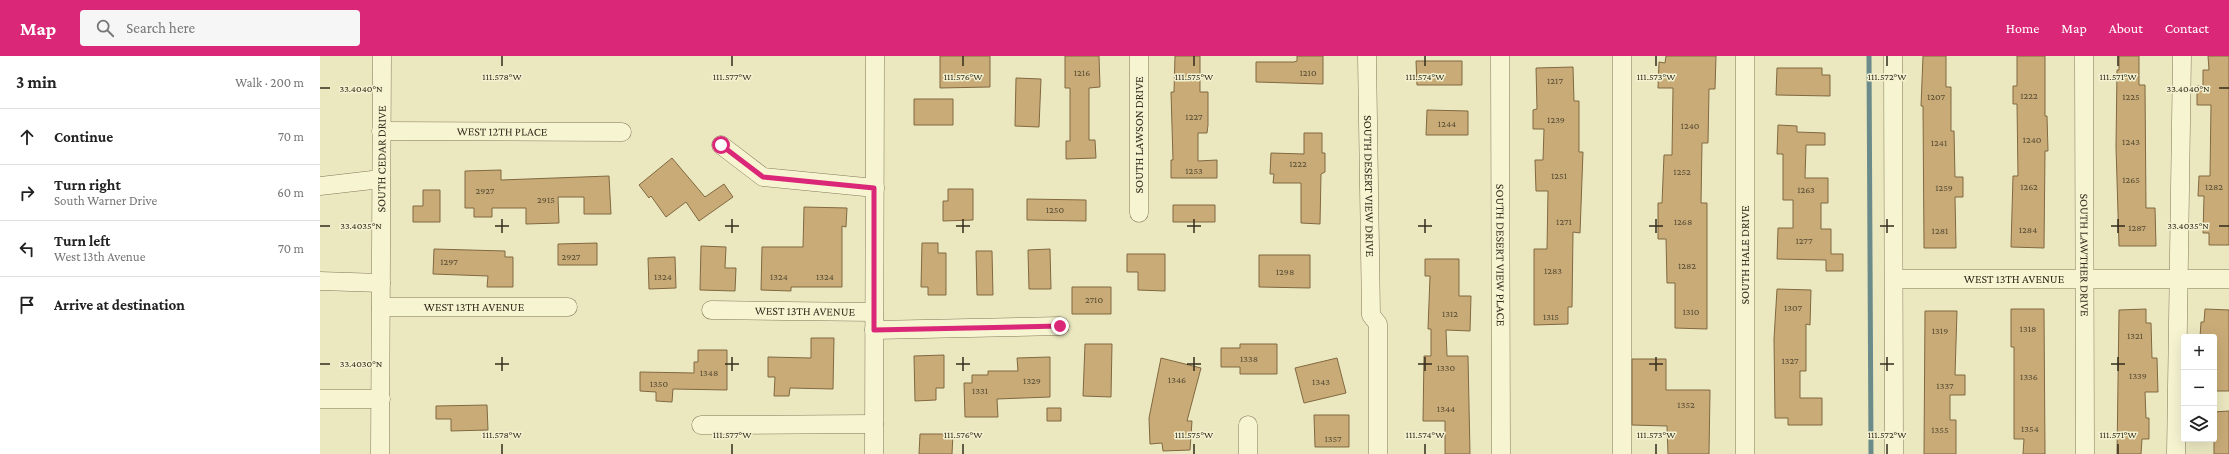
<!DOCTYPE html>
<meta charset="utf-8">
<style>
body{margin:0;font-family:"Crimson Pro",serif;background:#f6f6f6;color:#222}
.controls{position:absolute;right:12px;bottom:12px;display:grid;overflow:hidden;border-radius:4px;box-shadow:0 4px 16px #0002}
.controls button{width:36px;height:36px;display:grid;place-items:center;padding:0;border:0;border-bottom:1px solid #e0e0e0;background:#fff;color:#222;font:20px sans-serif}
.stop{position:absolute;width:12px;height:12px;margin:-9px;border:3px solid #db2777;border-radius:50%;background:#fff}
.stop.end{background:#db2777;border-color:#fff;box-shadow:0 1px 4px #0008}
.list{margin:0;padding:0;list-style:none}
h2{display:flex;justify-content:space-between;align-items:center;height:52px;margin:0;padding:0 16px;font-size:17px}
h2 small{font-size:13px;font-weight:400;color:#767676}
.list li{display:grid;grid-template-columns:26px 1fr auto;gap:12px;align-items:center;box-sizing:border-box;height:56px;padding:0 16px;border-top:1px solid #e0e0e0}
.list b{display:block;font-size:15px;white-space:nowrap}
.list p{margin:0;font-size:13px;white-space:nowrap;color:#767676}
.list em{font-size:13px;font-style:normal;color:#767676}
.icon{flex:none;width:22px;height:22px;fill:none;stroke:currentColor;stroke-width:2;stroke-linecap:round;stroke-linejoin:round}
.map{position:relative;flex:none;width:1909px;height:398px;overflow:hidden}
header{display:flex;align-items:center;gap:24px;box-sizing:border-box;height:56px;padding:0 20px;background:#db2777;color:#fff}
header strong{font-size:19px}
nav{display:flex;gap:22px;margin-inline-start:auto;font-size:14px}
.search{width:280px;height:36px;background:#f6f6f6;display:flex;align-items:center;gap:10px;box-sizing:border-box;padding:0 14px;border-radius:4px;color:#767676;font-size:15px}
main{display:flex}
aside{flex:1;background:#fff}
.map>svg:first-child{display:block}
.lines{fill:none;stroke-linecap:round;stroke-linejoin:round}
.stream{stroke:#6a8b8a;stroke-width:5}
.building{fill:#c8ab77;stroke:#816840}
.minor-casing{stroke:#837959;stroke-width:19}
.minor{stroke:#f7f4d2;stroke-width:18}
.route{stroke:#db2777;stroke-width:5}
.ticks{fill:none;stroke:#332d1d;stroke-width:1.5}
.labels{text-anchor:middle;stroke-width:3;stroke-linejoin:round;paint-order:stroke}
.number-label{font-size:10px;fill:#584c34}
.street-label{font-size:12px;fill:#332d1d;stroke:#f3f1cf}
.ticks-label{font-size:10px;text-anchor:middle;fill:#332d1d;stroke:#f3f1cf;stroke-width:3;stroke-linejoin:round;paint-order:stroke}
</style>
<header>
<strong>Map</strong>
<div class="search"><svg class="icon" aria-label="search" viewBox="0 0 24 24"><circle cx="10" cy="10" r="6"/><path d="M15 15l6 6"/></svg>Search here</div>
<nav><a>Home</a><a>Map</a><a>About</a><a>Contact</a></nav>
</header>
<main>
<aside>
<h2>3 min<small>Walk · 200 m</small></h2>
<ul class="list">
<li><svg class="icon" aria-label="ahead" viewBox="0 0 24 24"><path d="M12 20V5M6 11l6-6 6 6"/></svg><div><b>Continue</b></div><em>70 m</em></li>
<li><svg class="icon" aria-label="right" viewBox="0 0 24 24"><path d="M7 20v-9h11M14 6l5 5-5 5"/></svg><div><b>Turn right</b><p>South Warner Drive</p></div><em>60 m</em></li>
<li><svg class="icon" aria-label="left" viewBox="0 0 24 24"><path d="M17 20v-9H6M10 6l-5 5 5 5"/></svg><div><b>Turn left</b><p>West 13th Avenue</p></div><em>70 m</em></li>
<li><svg class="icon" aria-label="arrive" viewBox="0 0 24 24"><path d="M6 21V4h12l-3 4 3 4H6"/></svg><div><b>Arrive at destination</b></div></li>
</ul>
</aside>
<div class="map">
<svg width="1909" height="398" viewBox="0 0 1909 398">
<rect width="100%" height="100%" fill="#ebe8c0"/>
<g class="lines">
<!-- stream -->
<path class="stream" d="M1549 0 1551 398"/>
</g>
<!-- building -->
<path class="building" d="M620 0H670V31L620 32Z
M745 0H779L780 31 769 32V84H775L776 102 746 103V85H750V32H745Z
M855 0H880V36H888V69L887 77H878V105L897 104V122H851V104H853L851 36H854Z
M977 0H1003V28L936 26V6H974L977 5Z
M1346 0H1396L1395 33H1389L1388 87H1382L1381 147H1387V273L1355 272V227H1347L1346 183H1338V147H1342L1344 99H1352L1353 32H1338L1339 6 1345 7Z
M1603 0H1626V31H1631V75H1634L1635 121H1643V141H1635L1636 192H1604L1603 50H1601Z
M1697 0H1725V60H1727L1728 95H1725L1724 192 1691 191 1693 120H1698L1697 48H1693V30H1697Z
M1799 0H1819V29H1825L1826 152H1835L1836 190H1799L1796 91 1797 14H1799Z
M1888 0H1909V189H1889V177H1883L1884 140H1878L1879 120H1890L1891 49H1877V30H1883V14H1889Z
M1096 5H1142V29H1097Z
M1253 11 1254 45H1259V96H1263L1260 177 1253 176 1252 251H1248V268L1214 269V193H1227L1228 135H1216L1215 104H1223L1224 73H1213V54L1217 53 1216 12Z
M1457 12H1502V19H1510V40L1456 39Z
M696 22 721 23 719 71 695 70Z
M594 43H633V69H594Z
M1107 54 1148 55V79H1106Z
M1458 69 1477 70V76L1505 77V89H1486L1485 122H1508V147H1501V173H1511V198H1523V215H1506V204L1457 203 1458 172H1473V144H1463V98H1457Z
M984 77H1002V97H1005V116L1001 118 1000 168 981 167V127H953L954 118H950L951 97 984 98Z
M352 102 385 141 404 128 413 141 379 165 366 146 346 161 331 140 329 142 319 129Z
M181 114V124L289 120 291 158H264V141H238L239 167 206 168V152H172V161H154V152H145V115Z
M628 133H653V164L623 165V145H628Z
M103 134H120V166H93V150H103Z
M707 143 766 144V165L707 164Z
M853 149H895V166H853Z
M484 151 527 152 526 171 522 170V231H471V235L441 234 442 191H483Z
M277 187V209H238V188Z
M602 187H618V197H626V239H608V231H601Z
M381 190 406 191 405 212H416L415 235 380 234Z
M114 193 185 195V201H193V231H167L168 220 113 218Z
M730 193 731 233H709L708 194Z
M656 195H672L673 239H657Z
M807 198H845V235L818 234V216H807Z
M939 199H990V232L939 231Z
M355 201 356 232 329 233 328 202Z
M1105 203H1139V240H1151L1150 275 1126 274 1127 300H1148L1150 398H1125V365H1103L1104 300H1111V273H1108L1110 220H1105Z
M752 231H791V258H752Z
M1457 233 1491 234 1490 269 1486 268V315H1480V342H1502V369H1468V362H1455L1454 283Z
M1691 253H1724L1725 398H1703L1704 383H1694V291H1691Z
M1826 253V267H1831L1832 302H1837L1838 336H1825L1826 362H1829V383H1822L1821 398H1797L1799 254Z
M1885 253 1909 254V335H1894V281H1880L1881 266H1884Z
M1605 255H1637L1635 319H1645V339H1630V364H1636V398H1604Z
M491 282H514L513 333 470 332 469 340H454L455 321H448V301L491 302Z
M765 288H792L791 341 763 340Z
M920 288H957V318H920V311H901V292H920Z
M378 294H407V334L353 333 352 346 336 345V336L320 335V316L374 317V306H378Z
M624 299V332H616V344L595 345 594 300Z
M730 301V341L677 343 678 361H645L644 327H652V319H668V315H698L697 302Z
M841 302 881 312 867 365H872L870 394 843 395 842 387 830 388 829 362Z
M1017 302 1026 337 984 347 975 312Z
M1312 303H1346V334H1390L1389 398H1348L1347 370 1312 369Z
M167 349 168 374 131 375V363H116V350Z
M727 352H741V365H727Z
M1909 355V398H1894V356Z
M994 359H1029V391H995Z
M600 378H633L632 398H599Z"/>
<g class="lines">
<!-- minor casing -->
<g class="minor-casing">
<g id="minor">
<path d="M819 0V157"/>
<path id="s1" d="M1047 0 1051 259 1058 268V398"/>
<path id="s2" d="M1180 0 1181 398"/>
<path d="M1302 0V398"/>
<path d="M1573 0 1574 398"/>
<path id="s3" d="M1764 0 1765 398"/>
<path id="s4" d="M61 75 302 76"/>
<path d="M401 89 443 121 555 132"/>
<path d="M0 130 61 123"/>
<path id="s5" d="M1574 223H1909"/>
<path d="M0 225 61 227"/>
<path id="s6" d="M61 251H248"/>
<path id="s7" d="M391 254 554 256"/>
<path d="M554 274 740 270"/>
<path d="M0 343H61"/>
<path d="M381 369 554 368"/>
<path d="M928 369V398"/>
<path id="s8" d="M60 398 62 0"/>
<path d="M554 398 555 0"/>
<path d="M1425 398V0"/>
<path d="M1856 398 1862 0"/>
</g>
</g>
<!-- minor -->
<use href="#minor" class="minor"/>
</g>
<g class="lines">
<!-- route -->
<path class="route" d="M401 89 443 121 554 132V274L740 270"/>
</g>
<!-- ticks -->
<path class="ticks" d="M182 0V10M412 0V10M643 0V10M874 0V10M1105 0V10M1336 0V10M1567 0V10M1798 0V10M0 32H10M1899 32H1909M182 163V177M412 163V177M643 163V177M874 163V177M1105 163V177M1336 163V177M1567 163V177M1798 163V177M0 170H10M175 170H189M405 170H419M636 170H650M867 170H881M1098 170H1112M1329 170H1343M1560 170H1574M1791 170H1805M1899 170H1909M182 301V315M412 301V315M643 301V315M874 301V315M1105 301V315M1336 301V315M1567 301V315M1798 301V315M0 308H10M175 308H189M405 308H419M636 308H650M867 308H881M1098 308H1112M1329 308H1343M1560 308H1574M1791 308H1805M182 388V398M412 388V398M643 388V398M874 388V398M1105 388V398M1336 388V398M1567 388V398M1798 388V398"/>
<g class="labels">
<!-- number labels -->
<g class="number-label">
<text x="762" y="20">1216</text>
<text x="988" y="20">1210</text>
<text x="1235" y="28">1217</text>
<text x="1709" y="43">1222</text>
<text x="1616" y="44">1207</text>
<text x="1811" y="44">1225</text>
<text x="874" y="64">1227</text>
<text x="1236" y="67">1239</text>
<text x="1127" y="71">1244</text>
<text x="1370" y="73">1240</text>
<text x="1712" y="87">1240</text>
<text x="1811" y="89">1243</text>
<text x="1619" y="90">1241</text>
<text x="978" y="111">1222</text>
<text x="874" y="118">1253</text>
<text x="1362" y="119">1252</text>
<text x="1239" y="123">1251</text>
<text x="1811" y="127">1265</text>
<text x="1709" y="134">1262</text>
<text x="1894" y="134">1282</text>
<text x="1624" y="135">1259</text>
<text x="1486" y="137">1263</text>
<text x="165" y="138">2927</text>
<text x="226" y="147">2915</text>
<text x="735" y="157">1250</text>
<text x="1244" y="169">1271</text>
<text x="1363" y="169">1268</text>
<text x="1817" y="175">1287</text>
<text x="1708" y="177">1284</text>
<text x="1620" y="178">1281</text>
<text x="1484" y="188">1277</text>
<text x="251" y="204">2927</text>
<text x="129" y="209">1297</text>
<text x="1367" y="213">1282</text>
<text x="1233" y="218">1283</text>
<text x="965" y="219">1298</text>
<text x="343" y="224">1324</text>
<text x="459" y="224">1324</text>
<text x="505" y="224">1324</text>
<text x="774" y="247">2710</text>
<text x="1473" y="255">1307</text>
<text x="1371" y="259">1310</text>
<text x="1130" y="261">1312</text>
<text x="1231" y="264">1315</text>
<text x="1708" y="276">1318</text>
<text x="1620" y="278">1319</text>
<text x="1815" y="283">1321</text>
<text x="929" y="306">1338</text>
<text x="1470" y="308">1327</text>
<text x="1126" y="315">1330</text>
<text x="389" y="320">1348</text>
<text x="1818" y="323">1339</text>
<text x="1709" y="324">1336</text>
<text x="857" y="327">1346</text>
<text x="712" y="328">1329</text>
<text x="1001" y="329">1343</text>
<text x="339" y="331">1350</text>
<text x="1625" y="333">1337</text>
<text x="660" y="338">1331</text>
<text x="1366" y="352">1352</text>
<text x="1126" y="356">1344</text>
<text x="1710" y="376">1354</text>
<text x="1620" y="377">1355</text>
<text x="1013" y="386">1357</text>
</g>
<!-- street labels -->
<g class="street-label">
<text dy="4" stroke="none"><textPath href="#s4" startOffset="121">WEST 12TH PLACE</textPath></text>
<text transform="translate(819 79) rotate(-90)" y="4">SOUTH LAWSON DRIVE</text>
<text dy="4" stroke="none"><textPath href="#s8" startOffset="295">SOUTH CEDAR DRIVE</textPath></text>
<text dy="4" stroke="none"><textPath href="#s1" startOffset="130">SOUTH DESERT VIEW DRIVE</textPath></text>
<text dy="4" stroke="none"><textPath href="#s2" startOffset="199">SOUTH DESERT VIEW PLACE</textPath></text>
<text transform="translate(1425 199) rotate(-90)" y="4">SOUTH HALE DRIVE</text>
<text dy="4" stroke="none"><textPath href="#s3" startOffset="199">SOUTH LAWTHER DRIVE</textPath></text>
<text dy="4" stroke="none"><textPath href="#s5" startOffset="120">WEST 13TH AVENUE</textPath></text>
<text dy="4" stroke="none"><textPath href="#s6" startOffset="93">WEST 13TH AVENUE</textPath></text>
<text dy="4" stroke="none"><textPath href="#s7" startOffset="94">WEST 13TH AVENUE</textPath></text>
</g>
</g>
<g class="ticks-label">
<text x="182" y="24">111.578°W</text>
<text x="412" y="24">111.577°W</text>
<text x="643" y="24">111.576°W</text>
<text x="874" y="24">111.575°W</text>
<text x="1105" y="24">111.574°W</text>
<text x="1336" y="24">111.573°W</text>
<text x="1567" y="24">111.572°W</text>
<text x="1798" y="24">111.571°W</text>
<text x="41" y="36">33.4040°N</text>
<text x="1868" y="36">33.4040°N</text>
<text x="41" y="173">33.4035°N</text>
<text x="1868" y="173">33.4035°N</text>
<text x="41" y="311">33.4030°N</text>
<text x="182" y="382">111.578°W</text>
<text x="412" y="382">111.577°W</text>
<text x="643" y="382">111.576°W</text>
<text x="874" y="382">111.575°W</text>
<text x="1105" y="382">111.574°W</text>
<text x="1336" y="382">111.573°W</text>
<text x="1567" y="382">111.572°W</text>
<text x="1798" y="382">111.571°W</text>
</g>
</svg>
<div class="controls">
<button>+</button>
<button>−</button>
<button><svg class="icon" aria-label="layers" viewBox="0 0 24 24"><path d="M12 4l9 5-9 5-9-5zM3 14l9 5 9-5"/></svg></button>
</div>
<div class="stop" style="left:401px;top:89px"></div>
<div class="stop end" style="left:740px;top:270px"></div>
</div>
</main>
